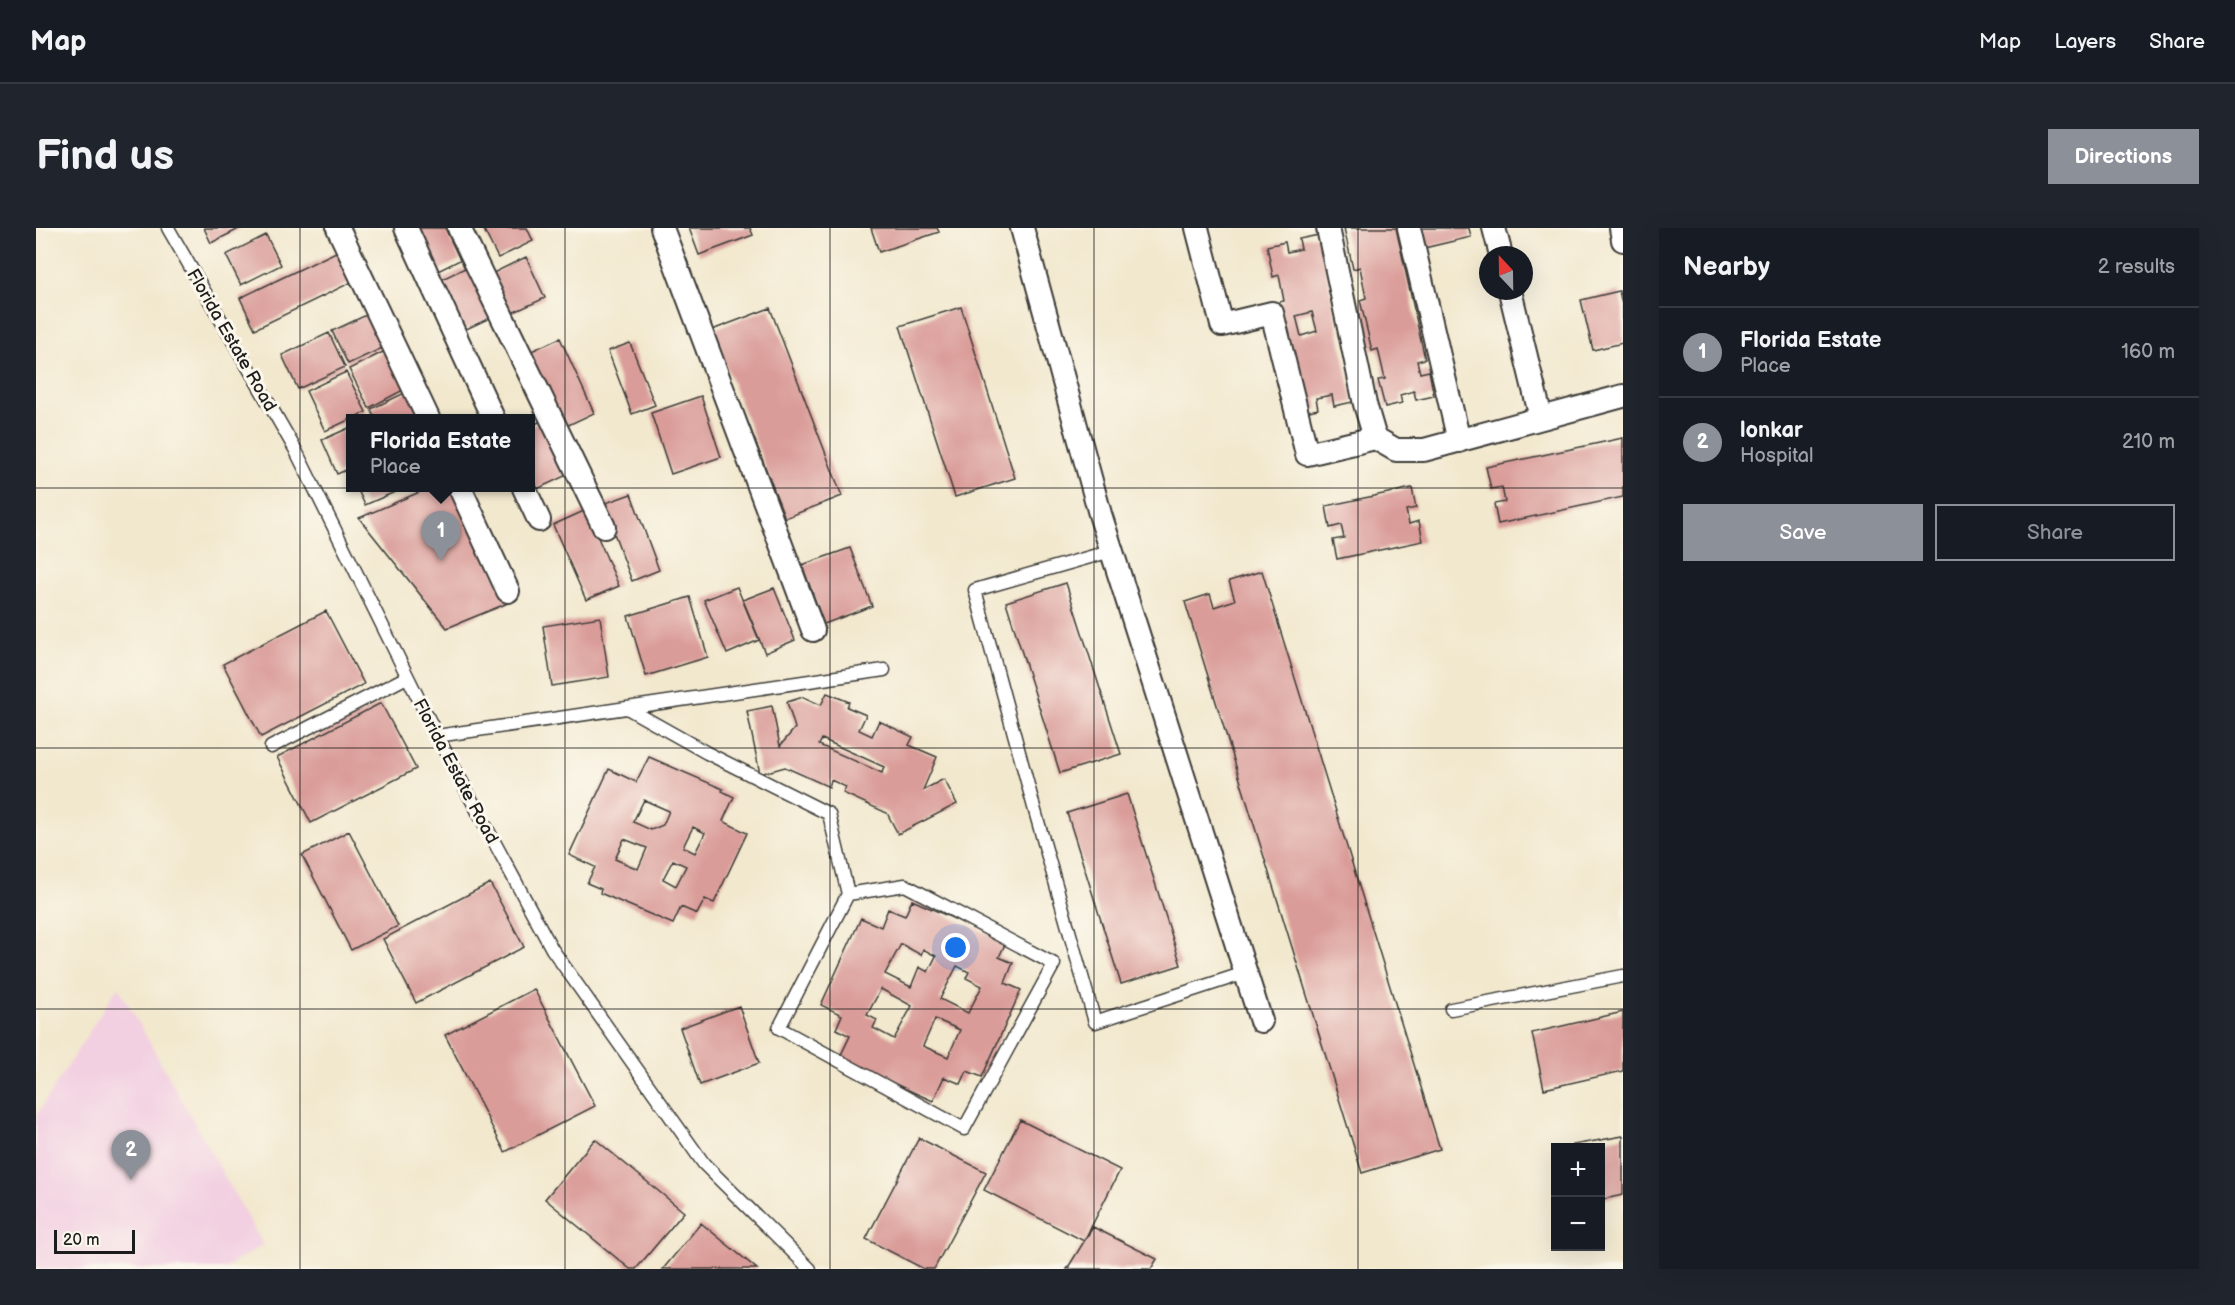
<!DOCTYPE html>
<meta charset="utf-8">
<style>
body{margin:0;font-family:"Balsamiq Sans",sans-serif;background:#20242c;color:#f1f3f6}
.controls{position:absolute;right:18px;bottom:18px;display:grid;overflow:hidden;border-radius:0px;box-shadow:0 6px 24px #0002}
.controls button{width:54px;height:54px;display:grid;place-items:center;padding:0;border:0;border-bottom:2px solid #363941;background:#171b24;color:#f1f3f6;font:30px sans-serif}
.compass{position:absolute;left:1443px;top:18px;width:54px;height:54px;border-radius:50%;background:#171b24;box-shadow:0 6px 24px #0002;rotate:338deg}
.scale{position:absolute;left:18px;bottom:15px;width:81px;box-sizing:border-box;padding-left:6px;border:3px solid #1c1c1c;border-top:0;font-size:16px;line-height:21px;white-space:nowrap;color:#1c1c1c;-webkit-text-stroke:4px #fbf7ec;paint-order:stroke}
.you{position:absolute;left:920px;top:720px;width:21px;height:21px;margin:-15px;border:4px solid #fff;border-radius:50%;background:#1a73e8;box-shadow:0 0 0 9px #1a73e833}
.badge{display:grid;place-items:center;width:39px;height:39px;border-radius:50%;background:#8c9099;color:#fff;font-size:20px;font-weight:700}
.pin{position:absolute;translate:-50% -50px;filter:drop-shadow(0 2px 3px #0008)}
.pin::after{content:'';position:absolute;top:32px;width:21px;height:18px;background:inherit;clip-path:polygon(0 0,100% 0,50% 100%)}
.popup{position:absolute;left:310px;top:186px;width:189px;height:78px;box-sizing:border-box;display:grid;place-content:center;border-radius:0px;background:#171b24;filter:drop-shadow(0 2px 4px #0005);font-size:20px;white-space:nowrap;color:#9ea1a6}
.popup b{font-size:22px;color:#f1f3f6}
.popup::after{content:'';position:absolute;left:50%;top:100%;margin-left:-12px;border:12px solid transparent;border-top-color:#171b24}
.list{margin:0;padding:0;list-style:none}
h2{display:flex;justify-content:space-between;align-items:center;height:78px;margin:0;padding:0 24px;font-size:26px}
h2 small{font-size:20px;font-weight:400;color:#9ea1a6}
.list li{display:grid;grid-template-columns:39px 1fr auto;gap:18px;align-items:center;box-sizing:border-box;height:90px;padding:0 24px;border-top:2px solid #363941}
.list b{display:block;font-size:22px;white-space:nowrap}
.list p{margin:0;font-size:20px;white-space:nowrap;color:#9ea1a6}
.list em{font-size:20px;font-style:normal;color:#9ea1a6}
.actions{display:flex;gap:12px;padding:18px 24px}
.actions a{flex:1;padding:14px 0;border:2px solid #8c9099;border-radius:0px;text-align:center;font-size:21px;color:#8c9099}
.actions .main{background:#8c9099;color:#fff}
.map{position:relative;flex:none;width:1587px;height:1041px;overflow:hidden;border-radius:0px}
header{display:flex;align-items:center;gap:36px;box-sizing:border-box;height:84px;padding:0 30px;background:#171b24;border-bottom:2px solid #363941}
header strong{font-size:28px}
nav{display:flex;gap:33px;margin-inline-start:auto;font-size:21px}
.intro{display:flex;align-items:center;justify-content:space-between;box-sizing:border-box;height:144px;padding:0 36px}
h1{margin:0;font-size:42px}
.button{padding:15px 27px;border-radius:0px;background:#8c9099;color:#fff;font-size:21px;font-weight:700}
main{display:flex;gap:36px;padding:0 36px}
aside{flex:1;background:#171b24;border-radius:0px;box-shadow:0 6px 24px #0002}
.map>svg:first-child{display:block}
.built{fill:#f2cfe1}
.building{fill:#da9c99;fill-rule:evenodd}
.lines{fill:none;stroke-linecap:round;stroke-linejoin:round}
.lane-casing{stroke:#3c3b37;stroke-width:15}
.street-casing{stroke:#3c3b37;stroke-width:26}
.lane{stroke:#fff;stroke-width:12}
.street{stroke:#fff;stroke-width:22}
.grid{fill:none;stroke:#1c1c1c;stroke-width:1.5;stroke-opacity:0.55}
.labels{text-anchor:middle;stroke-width:6;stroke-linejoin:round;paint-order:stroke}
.street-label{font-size:18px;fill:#1c1c1c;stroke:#fbf7ec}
</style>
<header>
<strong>Map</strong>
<nav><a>Map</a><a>Layers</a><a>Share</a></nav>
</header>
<div class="intro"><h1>Find us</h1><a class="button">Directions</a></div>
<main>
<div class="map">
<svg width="1587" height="1041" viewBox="0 0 1587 1041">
<rect width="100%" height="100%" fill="#fbf7ec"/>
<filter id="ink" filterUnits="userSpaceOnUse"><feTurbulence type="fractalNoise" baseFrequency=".0167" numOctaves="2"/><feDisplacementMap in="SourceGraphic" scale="12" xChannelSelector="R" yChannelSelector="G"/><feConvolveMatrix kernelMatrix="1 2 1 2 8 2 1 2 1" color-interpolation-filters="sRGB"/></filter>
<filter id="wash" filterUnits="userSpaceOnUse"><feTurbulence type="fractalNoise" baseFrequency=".008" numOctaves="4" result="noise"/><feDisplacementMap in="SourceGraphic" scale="24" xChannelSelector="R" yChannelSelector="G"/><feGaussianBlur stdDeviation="1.35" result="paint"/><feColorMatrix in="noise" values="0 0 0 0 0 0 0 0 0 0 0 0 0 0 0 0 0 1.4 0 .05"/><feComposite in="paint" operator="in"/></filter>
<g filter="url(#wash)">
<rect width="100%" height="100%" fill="#f2e8ce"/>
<!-- built -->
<path class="built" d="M82 758 227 1017 188 1041H0V888Z"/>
<g id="blocks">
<!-- building -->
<path class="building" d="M168 0H205L175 15Z
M374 0H409L424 32 396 46Z
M447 0H491L497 13 462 30Z
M653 0H714L717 7 663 27Z
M835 0H901L903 4 843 24Z
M1308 0H1360L1389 131 1381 133 1384 145 1393 143 1398 168 1380 172 1378 163 1364 167 1366 175 1349 179 1342 152 1349 151 1342 121 1336 123 1324 72 1330 70 1324 39 1317 41Z
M1379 0H1433L1435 9 1384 21Z
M230 7 245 37 205 57 190 27Z
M1283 7 1317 174 1298 178 1296 167 1280 170 1282 181 1265 185V157L1259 128 1253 129 1243 74 1248 73 1243 47 1237 49 1231 18 1249 14 1251 24 1265 21 1263 11ZM1276 84 1281 103 1265 108 1260 88Z
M302 23 316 54 219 101 204 70Z
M490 29 509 70 474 86 455 46Z
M431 39 454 90 424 104 400 54Z
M1583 63 1587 81V115L1557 122 1545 72Z
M925 79 979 250 919 269 864 98Z
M734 80 806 268 749 290 676 102Z
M339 83 355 116 312 136 296 103Z
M293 105 309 139 262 161 246 127Z
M524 110 558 185 526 200 491 125Z
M594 115 619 177 596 186 572 123Z
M353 121 373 159 333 180 313 141Z
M310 144 330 184 289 203 270 163Z
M377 161 391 190H339L335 181Z
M665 168 685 229 635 246 615 185Z
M505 193 531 247 501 261 495 248V198Z
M315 199V240L301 246 286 212Z
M1587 210V269L1462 296 1458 276 1469 274 1466 259 1455 261 1450 239Z
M321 260H368L329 277Z
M393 260H420L472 375 411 400 323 290Z
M1376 260 1380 280 1370 282 1373 296 1383 293 1387 313 1301 331 1297 312 1308 310 1305 297 1294 300 1290 278Z
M595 266 623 342 596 353 567 276Z
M550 282 583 358 550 372 517 297Z
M814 320 836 378 788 396 766 337Z
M1226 343 1404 921 1326 945 1149 374 1174 366 1178 379 1199 372 1193 353Z
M1030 355 1085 526 1024 545 970 374Z
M701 359 723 412 691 426 668 372Z
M738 360 759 412 729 425 707 372Z
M654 369 672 429 610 448 592 388Z
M290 383 328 456 225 509 187 436Z
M564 389 573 449 516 458 507 398Z
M791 465 813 474 811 479 830 487 823 502 836 508 843 493 877 509 873 517 901 529 887 562 908 551 921 576 862 606 851 585 807 565 810 559 795 552 793 559 749 539 724 546 711 483 736 478 744 518 759 500 751 474 767 469 785 477ZM786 511 848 539 846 545 783 517Z
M345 475 380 541 275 595 241 529Z
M613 529 687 561 686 563 698 569 687 593 711 605 678 675 669 671 661 686 645 679 637 696 564 665 565 661 551 655 559 639 533 627 573 541 600 554ZM608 572 633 583 627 597 615 602 597 594ZM657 599 669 605 659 625 647 619ZM588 611 611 620 602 641 579 631ZM637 632 650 638 640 658 627 651Z
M1091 566 1145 737 1085 756 1031 585Z
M313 603 362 698 315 722 266 627Z
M454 655 488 719 380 775 347 711Z
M876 672 970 714 963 729 977 735 969 755 985 762 946 849 931 843 925 856 908 849 897 873 803 831 814 808 800 801 806 787 785 777 825 690 845 699 852 681 869 688ZM865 716 885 727 887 721 900 728 892 744 883 739 875 759 849 746ZM921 738 933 744 930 750 946 758 932 785 904 771ZM845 761 876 778 858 811 837 800 841 792 831 787ZM899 791 924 802 912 829 887 818Z
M498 761 559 878 469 924 409 807Z
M703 778 723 835 664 857 644 800Z
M1587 784V843L1508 861 1496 805Z
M984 892 1084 942 1048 1013 948 962Z
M1587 908V967L1564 972V920H1538L1537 917Z
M883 910 950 944 898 1041H888L830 1011Z
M559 911 648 984 600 1041H594L509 971Z
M665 995 721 1041H627Z
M1057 999 1121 1031 1115 1041H1031Z"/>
</g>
</g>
<g filter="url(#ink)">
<use href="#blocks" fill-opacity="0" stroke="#3c3b37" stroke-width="1.5"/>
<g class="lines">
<!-- lane casing -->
<g class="lane-casing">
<path id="lane" d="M132 0 259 221 401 508 516 721 668 936 774 1041
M1075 323 939 362 999 583 1059 794 1209 745
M591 480 671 525 793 586 812 666 743 800 928 901 1018 736 869 657 812 666
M401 508 848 442
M235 519 371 449
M1415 781 1587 748"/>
</g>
<!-- street casing -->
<g class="street-casing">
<path id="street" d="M302 0 392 190
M370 0 457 190
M423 0 568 299
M626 0 777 402
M986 0 1064 286 1225 793
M1161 0 1186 97 1236 85 1271 226 1339 210
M1292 0 1329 176 1339 210 1360 222H1388L1587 168
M1373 0 1423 213
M1458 0 1465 27
M1585 0 1587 12
M1474 63 1505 190
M424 260 472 363
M488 260 503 292"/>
</g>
<!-- lane -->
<use href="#lane" class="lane"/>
<!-- street -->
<use href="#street" class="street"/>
</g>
</g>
<!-- grid -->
<path class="grid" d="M264 0V1041M529 0V1041M794 0V1041M1058 0V1041M1322 0V1041M0 260H1587M0 520H1587M0 781H1587"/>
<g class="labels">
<!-- street labels -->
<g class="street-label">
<text transform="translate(196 112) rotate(60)" y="6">Florida Estate Road</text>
<text transform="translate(420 543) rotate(62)" y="6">Florida Estate Road</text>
</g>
</g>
</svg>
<div class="controls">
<button>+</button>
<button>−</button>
</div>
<svg class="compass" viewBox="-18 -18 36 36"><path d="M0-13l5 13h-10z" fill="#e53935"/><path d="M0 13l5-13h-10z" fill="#9ea1a6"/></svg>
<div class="scale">20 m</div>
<div class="you"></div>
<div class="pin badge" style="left:405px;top:333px">1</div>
<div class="popup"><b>Florida Estate</b>Place</div>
<div class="pin badge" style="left:95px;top:952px">2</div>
</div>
<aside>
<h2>Nearby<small>2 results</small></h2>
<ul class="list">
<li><span class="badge">1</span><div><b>Florida Estate</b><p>Place</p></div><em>160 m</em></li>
<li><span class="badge">2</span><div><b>lonkar</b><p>Hospital</p></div><em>210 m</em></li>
</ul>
<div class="actions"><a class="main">Save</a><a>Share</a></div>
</aside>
</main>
